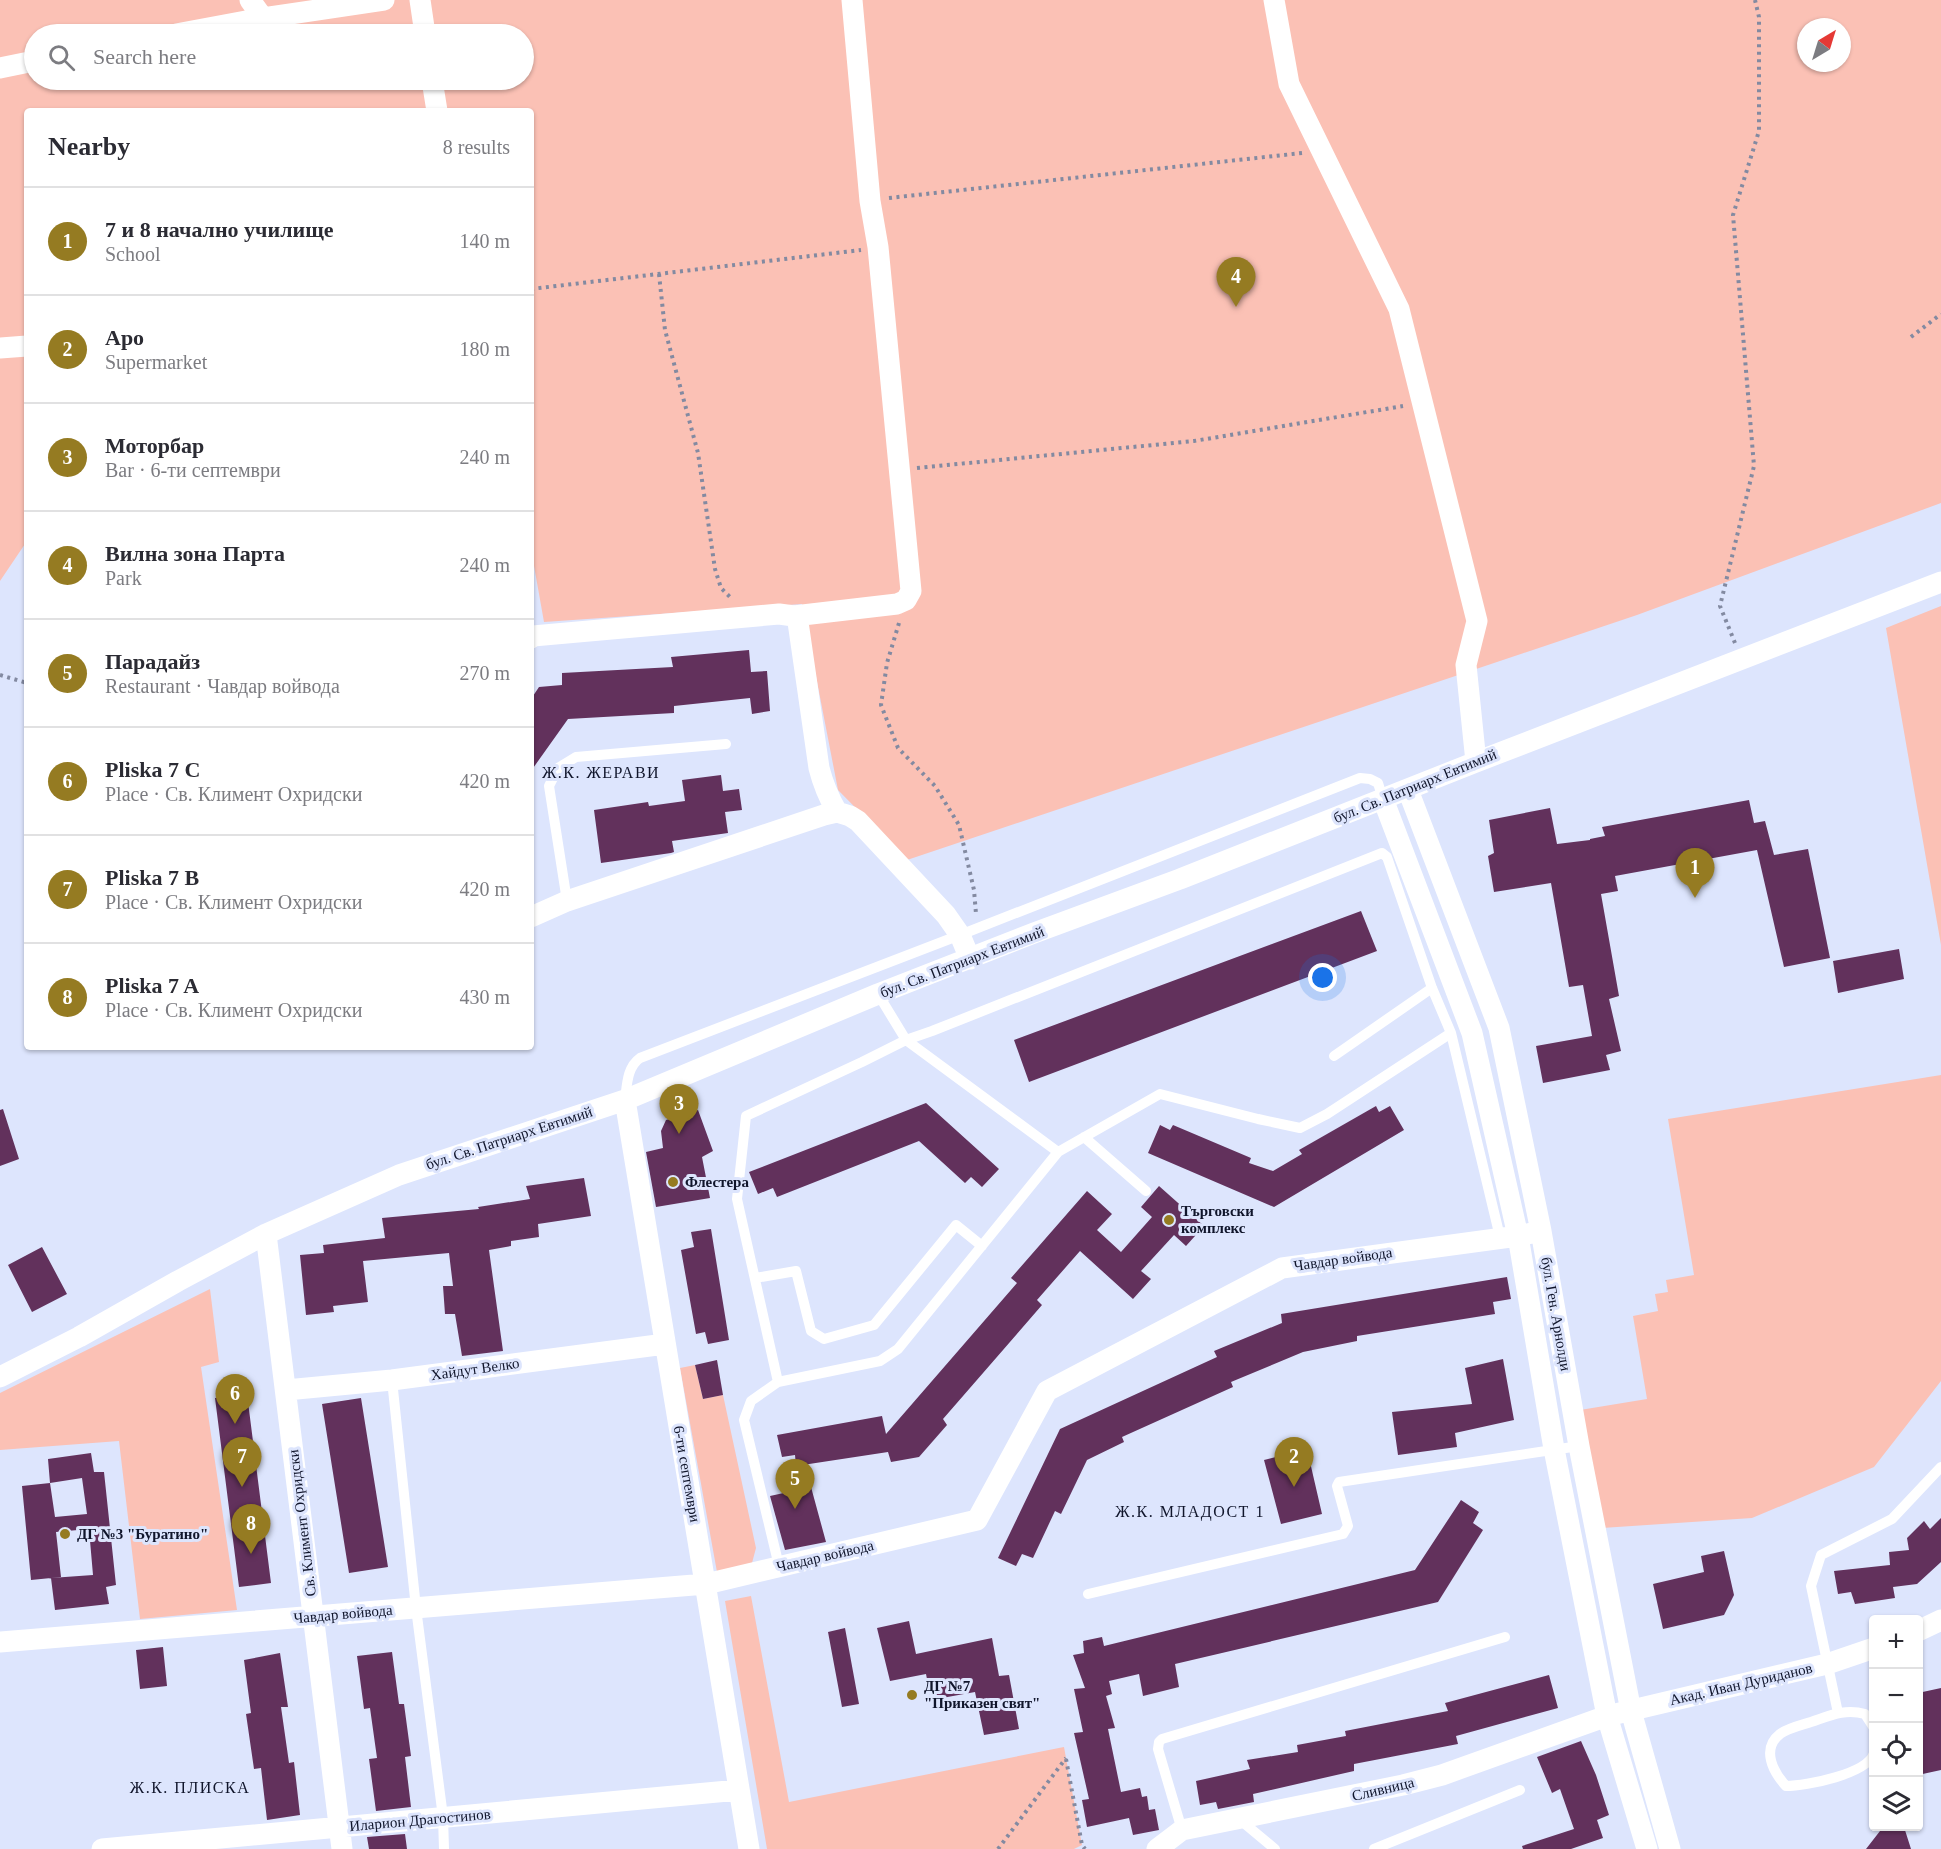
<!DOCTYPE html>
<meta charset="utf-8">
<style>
body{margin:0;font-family:"Times New Roman",serif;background:#f7f7f7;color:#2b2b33}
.controls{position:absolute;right:18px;bottom:18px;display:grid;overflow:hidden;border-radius:6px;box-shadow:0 2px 4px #0004}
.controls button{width:54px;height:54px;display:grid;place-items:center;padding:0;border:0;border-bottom:2px solid #e1e1e2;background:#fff;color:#2b2b33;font:30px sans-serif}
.compass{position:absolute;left:1797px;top:18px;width:54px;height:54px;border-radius:50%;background:#fff;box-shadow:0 2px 4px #0004;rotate:38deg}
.you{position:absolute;left:1323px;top:978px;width:21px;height:21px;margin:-15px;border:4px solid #fff;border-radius:50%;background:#1a73e8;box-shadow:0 0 0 9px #1a73e833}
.badge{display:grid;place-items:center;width:39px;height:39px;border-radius:50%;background:#957b22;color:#fff;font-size:20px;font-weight:700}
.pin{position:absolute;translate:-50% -50px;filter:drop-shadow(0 2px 3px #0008)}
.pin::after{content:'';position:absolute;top:32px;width:21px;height:18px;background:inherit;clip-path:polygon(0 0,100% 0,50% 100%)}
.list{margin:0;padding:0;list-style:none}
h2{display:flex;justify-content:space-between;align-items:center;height:78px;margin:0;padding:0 24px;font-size:26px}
h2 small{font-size:20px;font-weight:400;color:#7c7c81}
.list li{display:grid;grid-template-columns:39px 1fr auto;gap:18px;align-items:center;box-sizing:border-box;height:108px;padding:0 24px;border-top:2px solid #e1e1e2}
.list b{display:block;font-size:22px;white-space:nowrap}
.list p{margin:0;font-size:20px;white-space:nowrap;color:#7c7c81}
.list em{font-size:20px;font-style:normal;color:#7c7c81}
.icon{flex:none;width:33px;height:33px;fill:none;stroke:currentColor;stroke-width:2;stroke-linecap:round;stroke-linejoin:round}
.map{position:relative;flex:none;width:1941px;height:1849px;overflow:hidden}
.search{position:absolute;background:#fff;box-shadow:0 2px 4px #0004;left:24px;top:24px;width:510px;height:66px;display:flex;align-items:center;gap:15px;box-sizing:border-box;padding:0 21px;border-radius:33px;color:#7c7c81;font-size:22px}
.panel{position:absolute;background:#fff;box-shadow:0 2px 4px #0004;left:24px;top:108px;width:510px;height:942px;border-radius:6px}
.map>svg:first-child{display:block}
.green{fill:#fbc1b5;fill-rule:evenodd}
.building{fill:#62315c;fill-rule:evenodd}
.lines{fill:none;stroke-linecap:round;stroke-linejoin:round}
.path{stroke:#838aa1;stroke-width:4;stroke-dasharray:3 4.5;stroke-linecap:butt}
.lane{stroke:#fff;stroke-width:10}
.street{stroke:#fff;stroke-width:21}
.poi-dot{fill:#957b22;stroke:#dde5fd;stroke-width:2}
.labels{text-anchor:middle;stroke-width:6;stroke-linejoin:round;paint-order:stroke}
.street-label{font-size:15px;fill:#10152b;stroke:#dde5fd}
.poi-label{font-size:15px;font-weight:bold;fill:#10152b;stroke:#dde5fd;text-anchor:start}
.neighbourhood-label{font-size:16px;letter-spacing:1.5px;fill:#10152b;stroke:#dde5fd}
</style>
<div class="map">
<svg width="1941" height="1849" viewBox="0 0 1941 1849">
<rect width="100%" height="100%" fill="#dde5fd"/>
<!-- green -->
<path class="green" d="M0 0H1941V503L1637 615 907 860 838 790 802 604 544 622 531 549V111H27V541L0 581ZM1806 27H1842V63H1806ZM34 34H524V80H34Z
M1941 606V945L1886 628Z
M1941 1075V1381L1874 1467 1752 1518 1602 1528 1580 1410 1647 1399 1633 1316 1658 1311 1655 1294 1668 1292 1666 1280 1694 1275 1668 1119Z
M210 1289 219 1362 201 1367 237 1610 140 1619 119 1441 0 1450V1393Z
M695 1365 703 1399 723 1395 756 1548 752 1563 717 1572 680 1368Z
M751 1596 789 1802 1064 1747 1082 1845 1074 1849H767L725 1601Z"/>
<!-- building -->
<path class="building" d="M749 650 751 672 767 671 770 711 752 714 750 698 674 706V713L568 719 531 771V699L539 687 562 685V673L673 667 671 657Z
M721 775 723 791 739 789 742 810 725 812 728 833 672 841 674 852 671 853 601 863 594 810 648 802 649 806 685 801 682 780Z
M1749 800 1754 823 1765 821 1774 855 1808 849 1830 958 1784 967 1757 850 1615 876 1618 891 1601 894 1619 996 1609 999 1621 1051 1606 1055 1610 1070 1543 1083 1536 1046 1592 1036 1583 985 1569 987 1551 883 1494 892 1488 856 1494 853 1489 820 1550 808 1557 844 1590 840V839L1605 836 1602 827Z
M1361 911 1377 951 1029 1082 1014 1040Z
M1899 949 1904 979 1838 993 1833 961Z
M926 1103 999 1169 982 1187 971 1177 965 1183 919 1141 777 1197 773 1188 758 1194 749 1172Z
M1376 1106 1379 1112 1390 1106 1404 1130 1274 1207 1148 1153 1160 1125 1170 1130 1173 1125 1251 1158 1249 1163 1273 1171 1302 1154 1299 1150Z
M3 1109 19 1159 0 1166V1110Z
M698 1110 713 1151 702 1157 710 1198 656 1207 646 1152 663 1148 661 1131 666 1120Z
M584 1178 591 1216 538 1224 539 1237 511 1241V1246L489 1250 503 1351 462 1356 455 1314H445L443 1286H453L449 1253 363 1261 368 1302 333 1306 334 1312 306 1315 300 1255 324 1253 323 1245 385 1238 382 1218 479 1209 478 1207 530 1199 526 1186Z
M1159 1186 1204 1226 1186 1246 1174 1235 1141 1271 1151 1279 1133 1299 1080 1251 1037 1300 1042 1305 943 1419 947 1425 919 1457 891 1462 888 1452 796 1466 795 1455 782 1457 777 1435 882 1416 886 1434 1017 1283 1011 1278 1087 1191 1112 1214 1097 1230 1121 1252 1152 1217 1141 1207Z
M711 1229 729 1340 708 1344 705 1332 696 1334 681 1250 694 1247 691 1232Z
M42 1247 67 1294 32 1312 8 1265Z
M1507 1277 1511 1299 1493 1302 1495 1314 1357 1336V1341L1303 1352 1231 1382 1233 1387 1122 1437 1124 1442 1087 1460 1061 1514 1055 1511 1033 1558 1022 1554 1016 1566 998 1558 1060 1429 1217 1357 1214 1351 1282 1323 1281 1314Z
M1503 1359 1514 1420 1455 1433 1457 1447 1398 1455 1392 1412 1472 1404 1465 1368Z
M717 1360 723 1395 703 1399 695 1365Z
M247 1394 271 1583 239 1587 215 1398Z
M361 1398 388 1567 349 1573 322 1404Z
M1307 1449 1322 1514 1281 1524 1264 1460Z
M91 1453 94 1472H104L116 1585 106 1587 109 1604 55 1610 51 1578 93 1575 89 1529 56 1532 61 1577 31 1580 22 1486 50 1483 48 1459ZM82 1478 87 1514 55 1517 50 1483Z
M811 1487 826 1542 785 1550 770 1496Z
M1461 1500 1479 1512 1473 1523 1483 1530 1438 1602 1175 1664 1179 1687 1143 1696 1139 1674 1109 1681 1112 1694 1106 1696 1115 1728 1108 1729 1121 1792 1140 1788 1142 1797 1147 1796 1149 1810 1155 1809 1159 1830 1133 1835 1129 1818 1087 1827 1082 1800 1089 1799 1074 1733 1083 1732 1074 1689 1085 1688 1073 1655 1084 1653 1083 1641 1102 1637 1104 1646 1415 1570Z
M1941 1518V1562L1917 1584 1893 1587 1895 1598 1855 1604 1851 1592 1838 1594 1834 1571 1890 1565 1889 1552 1909 1550 1907 1538 1924 1521 1930 1529Z
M1724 1551 1734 1595 1724 1615 1663 1629 1653 1584 1704 1572 1701 1556Z
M909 1621 916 1654 992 1638 999 1676 1009 1675 1019 1729 984 1735 975 1692 931 1700 926 1674 890 1681 877 1628Z
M845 1628 859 1704 842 1707 828 1632Z
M163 1647 167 1686 140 1689 136 1650Z
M392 1652 399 1704H404L411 1756 405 1757 411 1807 376 1811 369 1759 377 1758 370 1708 364 1709 357 1656Z
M280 1653 288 1707H281L289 1763 294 1762 300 1815 267 1820 261 1768 254 1769 246 1714 251 1713 244 1660Z
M1549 1675 1558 1708 1456 1736 1458 1744 1354 1764V1771L1253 1794 1254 1802 1218 1809 1216 1802 1200 1805 1196 1781 1250 1769 1247 1760 1298 1752 1297 1745 1346 1736 1345 1731 1448 1711 1445 1703Z
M1941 1688V1770L1918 1775V1693Z
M1581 1741 1596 1775 1609 1815 1597 1820 1603 1838 1571 1849H1523L1522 1846 1574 1829 1560 1789 1552 1793 1537 1757Z
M1896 1827H1904L1911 1849H1866L1880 1831Z
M405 1834 407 1849H369L367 1837Z"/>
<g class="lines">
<!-- path -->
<path class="path" d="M889 198 1302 153
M659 274 665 330 698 453 715 569 721 588 732 599
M531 289 861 250
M1911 337 1941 314
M917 468 1194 441 1403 406
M899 623 887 663 881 705 898 748 935 786 959 825 974 890 976 914
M1735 643 1720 606 1754 466 1733 215 1759 131V17L1755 0
M0 675 27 683
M1066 1759 1082 1845 1085 1849
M998 1849 1066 1758"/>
<!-- lane -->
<path class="lane" d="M567 901 549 786 558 768 576 757 726 744
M1334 1056 1432 988
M625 1100C627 1085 627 1067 640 1058L960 935 1360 778 1370 779 1378 783 1383 799
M1084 1137 1146 1191
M1058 1152 1160 1094 1258 1119 1300 1128 1327 1114 1451 1033
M755 1278 796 1271 811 1331 824 1339 874 1325 956 1225 982 1246
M392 1380 416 1608 443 1817 444 1849
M778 1382 880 1361 898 1349 1058 1152 906 1040 878 994
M779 1566 744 1420 751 1401 778 1382 737 1199 746 1116 862 1062 906 1040 932 1031 1382 853 1387 857 1432 988 1451 1033 1500 1237
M1088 1594 1343 1534 1348 1526 1337 1486 1339 1482 1579 1446
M1838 1713 1811 1586 1821 1555 1892 1519 1941 1467
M1874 1728 1865 1714C1845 1708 1829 1716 1811 1722 1802 1725 1788 1728 1780 1734 1761 1749 1773 1772 1786 1786 1806 1786 1868 1774 1874 1753
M1239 1819 1275 1849
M1182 1830 1158 1749 1159 1742 1162 1739 1505 1637
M1374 1849 1520 1790"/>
<!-- street -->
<path class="street" d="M250 0 263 18
M420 0 425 34
M1274 0 1289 84 1399 309 1477 621 1466 665 1476 762
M176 34 263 18 384 0
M0 68 34 61
M432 80 437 111
M0 348 27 346
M794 616 897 604 906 600 911 591 878 247 870 201 852 0
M531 638 533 636 779 614 794 616 798 622 819 768C823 784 829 798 837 812L850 816 858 821 946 915 960 935 970 959
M1408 790 1499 1028 1541 1231 1579 1446 1631 1711 1670 1849
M1383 799 1472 1033 1518 1236 1554 1449 1607 1716 1647 1849
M531 917 567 901 824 815 837 812
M625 1100 749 1849
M266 1234 342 1849
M0 1377 79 1337 178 1281 266 1234 399 1175 625 1100 878 994 1034 933 1180 879 1476 762 1941 582
M286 1390 392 1380 665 1344
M1918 1631 1941 1620
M0 1642 706 1584 977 1520 1047 1391 1282 1268 1518 1236 1541 1231
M102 1849 739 1790
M1157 1849 1182 1830 1403 1785 1442 1775 1607 1716 1827 1664 1874 1648"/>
</g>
<!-- markers -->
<g class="poi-dot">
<circle cx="673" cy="1182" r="6"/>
<circle cx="1169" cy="1220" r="6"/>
<circle cx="65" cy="1534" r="6"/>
<circle cx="912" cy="1695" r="6"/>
</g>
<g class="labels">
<!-- street labels -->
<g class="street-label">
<text transform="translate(1415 786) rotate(-22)" y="5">бул. Св. Патриарх Евтимий</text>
<text transform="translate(962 962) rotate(-21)" y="5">бул. Св. Патриарх Евтимий</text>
<text transform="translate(509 1138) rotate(-18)" y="5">бул. Св. Патриарх Евтимий</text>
<text transform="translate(1343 1259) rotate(-8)" y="5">Чавдар войвода</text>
<text transform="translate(1556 1314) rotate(80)" y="5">бул. Ген. Арнолди</text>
<text transform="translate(475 1369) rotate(-8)" y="5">Хайдут Велко</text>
<text transform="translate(687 1474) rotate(80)" y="5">6-ти септември</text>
<text transform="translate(302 1523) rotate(-97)" y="5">Св. Климент Охридски</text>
<text transform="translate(825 1556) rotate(-13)" y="5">Чавдар войвода</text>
<text transform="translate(343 1614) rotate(-5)" y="5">Чавдар войвода</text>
<text transform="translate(1741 1684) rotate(-13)" y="5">Акад. Иван Дуриданов</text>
<text transform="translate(1383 1789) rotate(-13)" y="5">Сливница</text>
<text transform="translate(420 1820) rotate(-5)" y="5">Иларион Драгостинов</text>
</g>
<!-- poi labels -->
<g class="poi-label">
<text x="685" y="1187">Флестера</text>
<text x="1181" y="1216">Търговски<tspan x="1181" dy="17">комплекс</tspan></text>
<text x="77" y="1539">ДГ №3 "Буратино"</text>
<text x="924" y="1691">ДГ №7<tspan x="924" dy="17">"Приказен свят"</tspan></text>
</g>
<!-- neighbourhood labels -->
<g class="neighbourhood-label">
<text x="601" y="778">Ж.К. ЖЕРАВИ</text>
<text x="1190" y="1517">Ж.К. МЛАДОСТ 1</text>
<text x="190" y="1793">Ж.К. ПЛИСКА</text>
</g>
</g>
</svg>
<div class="controls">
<button>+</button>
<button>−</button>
<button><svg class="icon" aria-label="locate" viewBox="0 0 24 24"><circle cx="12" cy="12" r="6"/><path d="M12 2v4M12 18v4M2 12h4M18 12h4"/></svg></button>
<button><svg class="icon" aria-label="layers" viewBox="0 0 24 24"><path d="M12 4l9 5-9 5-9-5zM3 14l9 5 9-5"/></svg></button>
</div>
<svg class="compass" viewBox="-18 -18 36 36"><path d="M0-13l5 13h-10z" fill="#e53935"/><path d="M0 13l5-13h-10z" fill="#7c7c81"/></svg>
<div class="you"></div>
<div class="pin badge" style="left:1695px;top:898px">1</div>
<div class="pin badge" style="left:1294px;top:1487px">2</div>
<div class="pin badge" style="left:679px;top:1134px">3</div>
<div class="pin badge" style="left:1236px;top:307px">4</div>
<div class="pin badge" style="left:795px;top:1509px">5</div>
<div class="pin badge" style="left:235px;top:1424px">6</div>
<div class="pin badge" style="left:242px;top:1487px">7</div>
<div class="pin badge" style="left:251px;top:1554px">8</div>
<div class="search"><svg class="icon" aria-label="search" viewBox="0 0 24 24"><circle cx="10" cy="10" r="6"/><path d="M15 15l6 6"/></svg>Search here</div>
<section class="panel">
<h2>Nearby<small>8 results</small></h2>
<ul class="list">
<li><span class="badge">1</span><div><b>7 и 8 начално училище</b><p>School</p></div><em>140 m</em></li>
<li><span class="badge">2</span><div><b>Аро</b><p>Supermarket</p></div><em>180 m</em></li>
<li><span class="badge">3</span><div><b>Моторбар</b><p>Bar · 6-ти септември</p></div><em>240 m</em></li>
<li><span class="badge">4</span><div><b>Вилна зона Парта</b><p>Park</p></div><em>240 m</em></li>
<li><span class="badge">5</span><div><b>Парадайз</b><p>Restaurant · Чавдар войвода</p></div><em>270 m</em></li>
<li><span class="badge">6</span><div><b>Pliska 7 C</b><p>Place · Св. Климент Охридски</p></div><em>420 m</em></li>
<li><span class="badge">7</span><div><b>Pliska 7 B</b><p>Place · Св. Климент Охридски</p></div><em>420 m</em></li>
<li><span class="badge">8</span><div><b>Pliska 7 A</b><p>Place · Св. Климент Охридски</p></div><em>430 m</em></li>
</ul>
</section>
</div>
